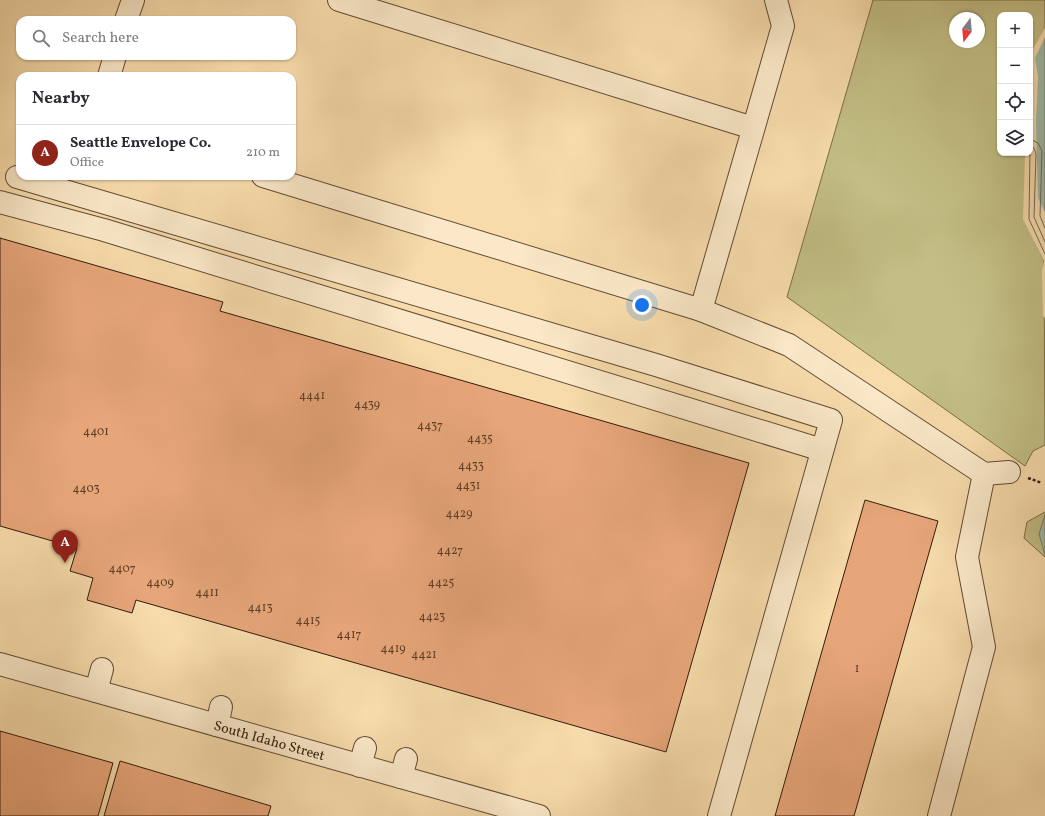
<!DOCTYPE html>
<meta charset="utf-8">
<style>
body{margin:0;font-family:Vollkorn,serif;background:#f7f7f7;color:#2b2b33}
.controls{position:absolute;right:12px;top:12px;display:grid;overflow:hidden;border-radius:8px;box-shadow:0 1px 3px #0004}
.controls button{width:36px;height:36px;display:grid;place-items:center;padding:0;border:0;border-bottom:1px solid #e1e1e2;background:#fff;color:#2b2b33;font:20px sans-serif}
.compass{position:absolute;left:949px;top:12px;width:36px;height:36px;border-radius:50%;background:#fff;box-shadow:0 1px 3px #0004;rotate:196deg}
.you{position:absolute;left:642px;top:305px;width:14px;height:14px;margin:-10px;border:3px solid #fff;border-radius:50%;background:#1a73e8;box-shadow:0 0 0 6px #1a73e833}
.badge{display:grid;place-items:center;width:26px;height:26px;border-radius:50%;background:#8f2418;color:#fff;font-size:13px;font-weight:700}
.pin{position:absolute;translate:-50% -33px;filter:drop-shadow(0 1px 2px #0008)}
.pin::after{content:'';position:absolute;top:21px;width:14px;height:12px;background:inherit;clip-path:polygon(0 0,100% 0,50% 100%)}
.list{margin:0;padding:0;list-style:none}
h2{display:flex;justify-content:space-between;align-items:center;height:52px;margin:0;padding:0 16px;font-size:17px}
h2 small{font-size:13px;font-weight:400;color:#7c7c81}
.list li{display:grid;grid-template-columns:26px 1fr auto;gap:12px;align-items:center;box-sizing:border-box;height:56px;padding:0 16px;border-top:1px solid #e1e1e2}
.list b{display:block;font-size:15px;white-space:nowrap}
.list p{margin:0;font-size:13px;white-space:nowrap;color:#7c7c81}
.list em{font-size:13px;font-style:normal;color:#7c7c81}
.icon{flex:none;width:22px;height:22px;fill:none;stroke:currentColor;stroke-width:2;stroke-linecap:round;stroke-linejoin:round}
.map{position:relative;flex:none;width:1045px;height:816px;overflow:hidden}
.search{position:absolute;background:#fff;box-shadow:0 1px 3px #0004;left:16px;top:16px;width:280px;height:44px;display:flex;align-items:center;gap:10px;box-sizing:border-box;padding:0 14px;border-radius:12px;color:#7c7c81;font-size:15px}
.panel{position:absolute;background:#fff;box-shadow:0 1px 3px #0004;left:16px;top:72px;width:280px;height:108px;border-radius:12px}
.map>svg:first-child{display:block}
.green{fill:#c2be85;stroke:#7a6c49;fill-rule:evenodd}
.water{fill:#9dbbab;stroke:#727b6c}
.pier{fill:#f7dbab}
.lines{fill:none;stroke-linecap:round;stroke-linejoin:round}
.shore{stroke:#686b5c;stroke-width:1}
.building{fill:#e7a67a;stroke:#321b0d}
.minor-casing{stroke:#634b34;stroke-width:24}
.path{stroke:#321b0d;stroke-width:2.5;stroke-dasharray:3 2;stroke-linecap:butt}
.minor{stroke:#fae8c8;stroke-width:22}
.labels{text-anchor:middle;stroke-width:3;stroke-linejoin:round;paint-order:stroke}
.number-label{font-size:12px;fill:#5f3e28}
.street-label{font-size:14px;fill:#321b0d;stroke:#fae8c8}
</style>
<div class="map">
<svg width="1045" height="816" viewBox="0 0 1045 816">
<rect width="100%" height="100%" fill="#f7dbab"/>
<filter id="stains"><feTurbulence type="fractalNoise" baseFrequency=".005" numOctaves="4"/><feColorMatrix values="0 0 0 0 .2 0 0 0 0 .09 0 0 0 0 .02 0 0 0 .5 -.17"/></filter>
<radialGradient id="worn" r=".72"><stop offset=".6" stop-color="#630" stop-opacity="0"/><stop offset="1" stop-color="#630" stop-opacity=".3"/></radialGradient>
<!-- green -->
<path class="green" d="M873 0H1045V30L1030 82V15H1000V153H1027L1044 261 1045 445 1033 451 1025 466 787 297ZM955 18H979V42H955Z
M1045 512V557L1024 538 1027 522Z"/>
<!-- water -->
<path class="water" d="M1045 30V316L1044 261 1025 220 1030 153 1034 49Z
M1045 515V555L1039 534Z"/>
<!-- pier -->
<path class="pier" d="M1045 28V37L1035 58 1038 77 1036 122 1038 198 1045 212V318L1043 316 1042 272 1044 261 1023 219 1025 153H1030V67L1033 49Z"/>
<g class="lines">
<!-- shore -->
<path class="shore" d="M1030 139 1038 143 1042 151 1040 216 1045 228
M1030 145 1034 148 1036 154 1034 217 1045 242
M1030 151 1029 219 1045 254"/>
</g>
<!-- building -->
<path class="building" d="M0 238 223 302 220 311 749 463 666 752 136 600 132 613 87 600 93 578 70 571 77 548 0 526Z
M865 500 938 521 854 816H775Z
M0 731 113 763 98 816H0Z
M120 761 271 806 268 816H104Z"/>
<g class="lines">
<!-- minor casing -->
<g class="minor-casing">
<g id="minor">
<path d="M339 0 753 128"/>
<path d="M126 20 133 0"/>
<path d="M109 76 115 56"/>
<path d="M263 176 701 310 789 345 984 474 1009 472"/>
<path d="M17 177 656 365 831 420 719 816"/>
<path d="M0 202 104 230 822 450"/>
<path d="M701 310 783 26 776 0"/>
<path id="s1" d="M0 664 539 816"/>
<path d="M96 691 102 669"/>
<path d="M217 725 221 707"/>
<path d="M360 766 365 748"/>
<path d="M401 777 406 759"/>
<path d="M939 816 984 647 967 557 984 474"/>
</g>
</g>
<!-- path -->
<path class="path" d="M1028 478 1042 483"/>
<!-- minor -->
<use href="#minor" class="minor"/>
</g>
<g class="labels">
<!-- number labels -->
<g class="number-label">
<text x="312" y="399">4441</text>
<text x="367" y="408">4439</text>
<text x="430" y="429">4437</text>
<text x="96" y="435">4401</text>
<text x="480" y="442">4435</text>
<text x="471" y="469">4433</text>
<text x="468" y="489">4431</text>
<text x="86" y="492">4403</text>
<text x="459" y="517">4429</text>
<text x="450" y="554">4427</text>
<text x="122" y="572">4407</text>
<text x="160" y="586">4409</text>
<text x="441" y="586">4425</text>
<text x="207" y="596">4411</text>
<text x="260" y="611">4413</text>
<text x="432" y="620">4423</text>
<text x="308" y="624">4415</text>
<text x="349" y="638">4417</text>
<text x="393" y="652">4419</text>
<text x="424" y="658">4421</text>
<text x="857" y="672">1</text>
</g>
<!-- street labels -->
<g class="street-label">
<text dy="5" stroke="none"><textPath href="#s1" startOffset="280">South Idaho Street</textPath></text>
</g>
</g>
<rect width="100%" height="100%" filter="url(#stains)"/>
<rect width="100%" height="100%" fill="url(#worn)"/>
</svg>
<div class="controls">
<button>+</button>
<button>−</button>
<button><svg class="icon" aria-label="locate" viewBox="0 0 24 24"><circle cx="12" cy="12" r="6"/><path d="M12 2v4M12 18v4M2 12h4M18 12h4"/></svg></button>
<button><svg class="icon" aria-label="layers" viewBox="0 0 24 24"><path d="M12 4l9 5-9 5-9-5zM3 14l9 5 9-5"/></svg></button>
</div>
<svg class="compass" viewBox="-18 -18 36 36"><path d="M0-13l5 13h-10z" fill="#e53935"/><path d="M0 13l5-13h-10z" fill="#7c7c81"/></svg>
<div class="you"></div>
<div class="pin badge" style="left:65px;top:563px">A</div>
<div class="search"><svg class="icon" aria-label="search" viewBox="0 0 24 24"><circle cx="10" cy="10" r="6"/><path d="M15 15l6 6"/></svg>Search here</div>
<section class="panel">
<h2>Nearby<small></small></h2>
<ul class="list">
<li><span class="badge">A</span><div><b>Seattle Envelope Co.</b><p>Office</p></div><em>210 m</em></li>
</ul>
</section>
</div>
